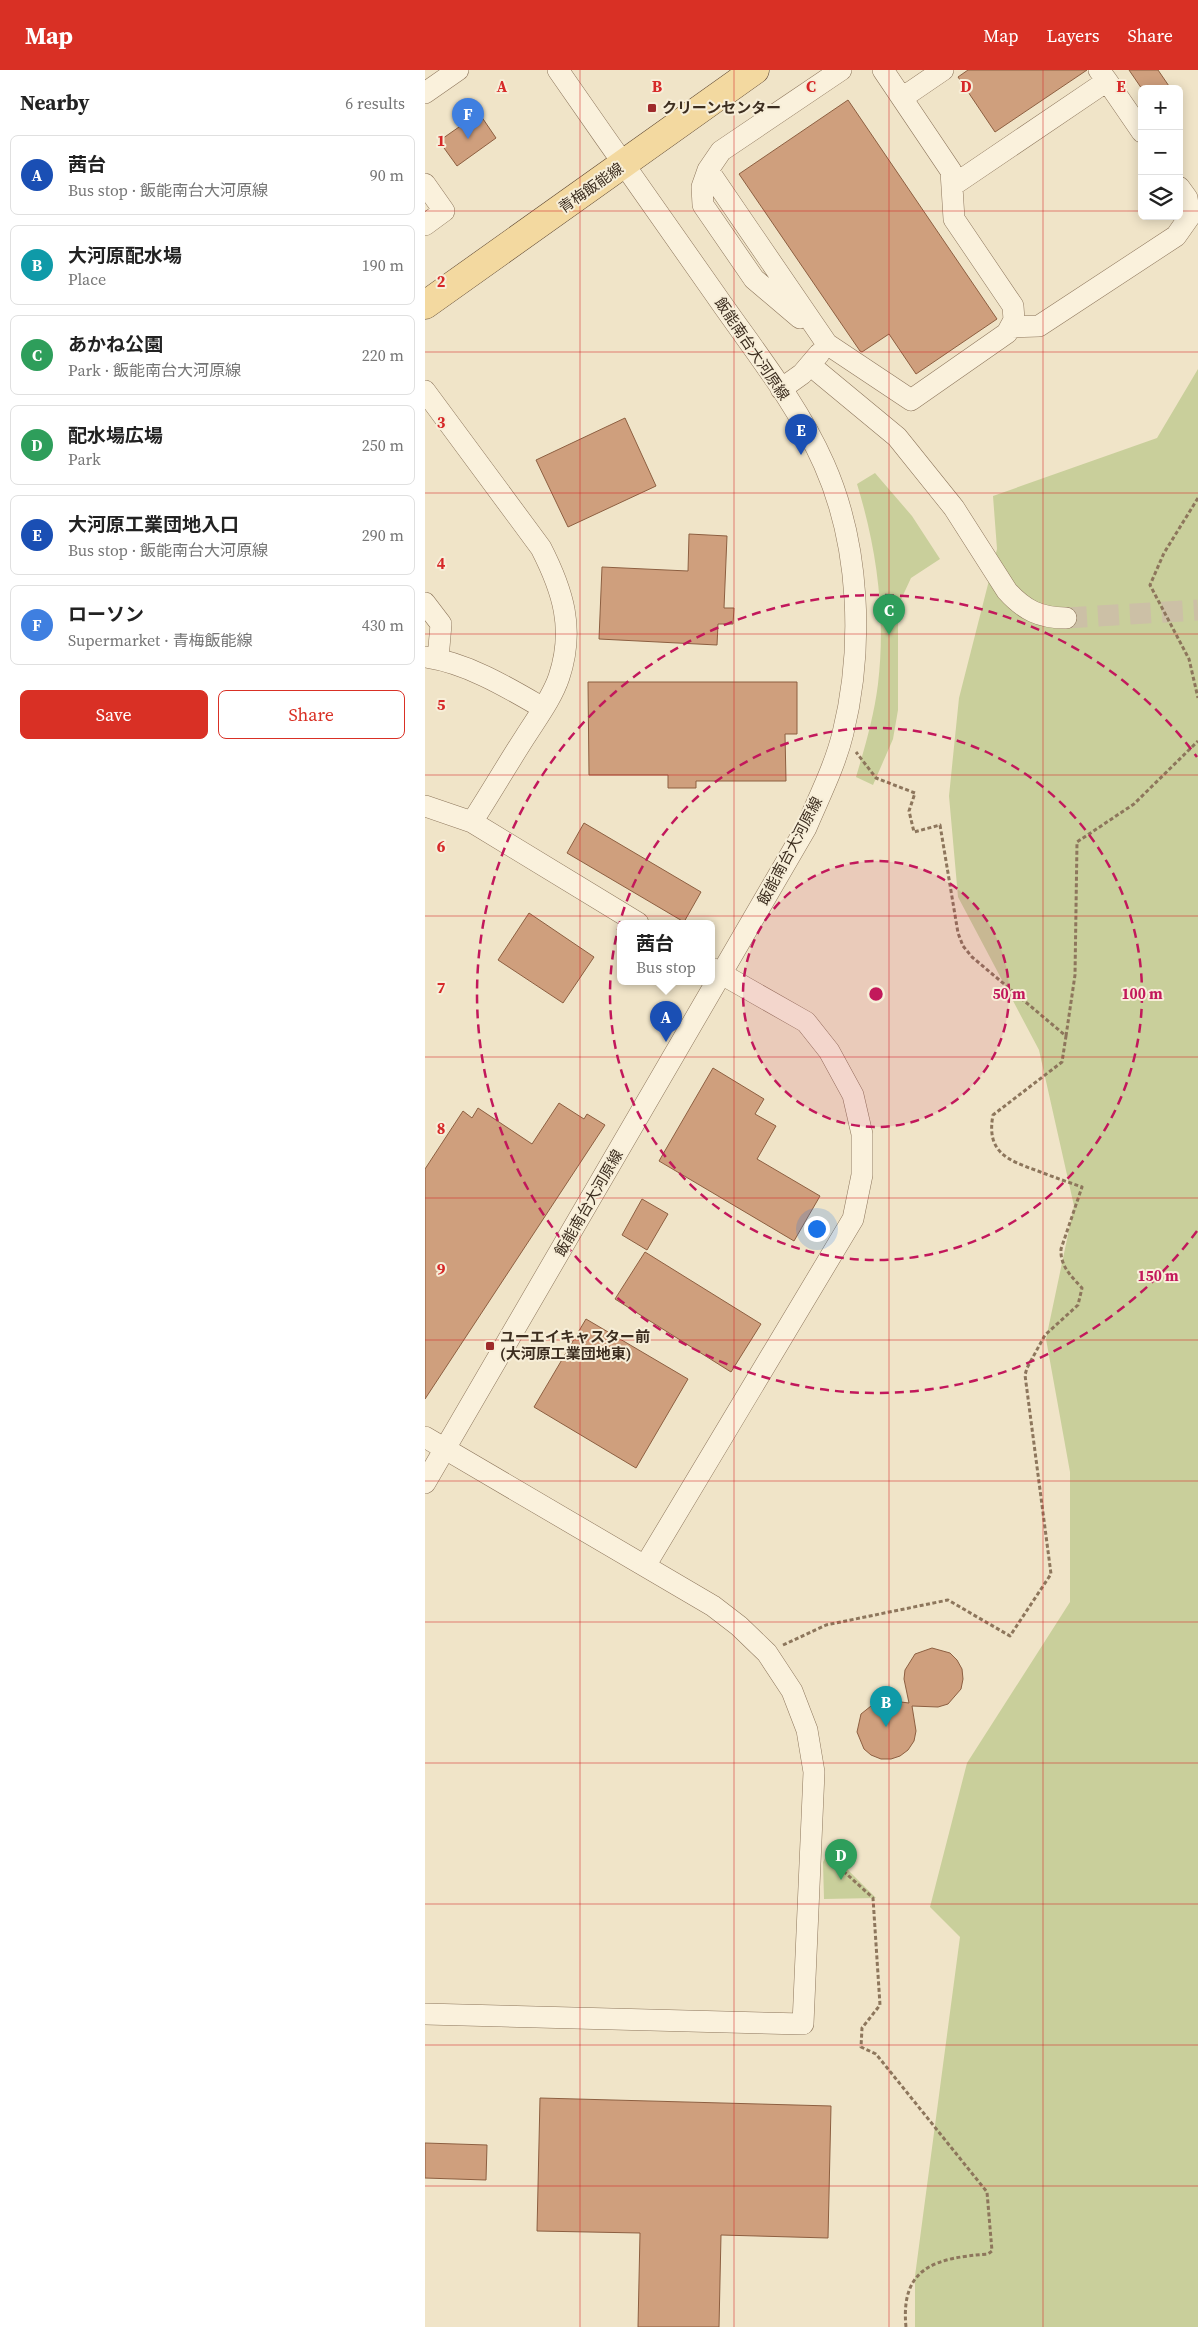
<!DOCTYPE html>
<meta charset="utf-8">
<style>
body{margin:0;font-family:"Source Serif 4","Noto Sans JP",serif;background:#f2f2f2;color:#222}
.controls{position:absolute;right:15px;top:15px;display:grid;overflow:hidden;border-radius:8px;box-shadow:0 2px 12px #0003}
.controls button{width:45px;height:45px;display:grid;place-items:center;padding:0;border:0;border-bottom:1px solid #e0e0e0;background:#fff;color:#222;font:25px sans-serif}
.you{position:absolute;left:391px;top:1158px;width:18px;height:18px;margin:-12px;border:4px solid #fff;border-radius:50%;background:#1a73e8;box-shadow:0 0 0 8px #1a73e833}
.badge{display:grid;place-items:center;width:32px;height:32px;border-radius:50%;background:#d93025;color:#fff;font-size:16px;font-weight:700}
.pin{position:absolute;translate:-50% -41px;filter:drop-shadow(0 1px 2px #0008)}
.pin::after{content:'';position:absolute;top:26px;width:18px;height:15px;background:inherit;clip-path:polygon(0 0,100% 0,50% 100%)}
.popup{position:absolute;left:192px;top:850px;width:98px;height:65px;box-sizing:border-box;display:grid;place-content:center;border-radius:8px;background:#fff;filter:drop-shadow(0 1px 4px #0005);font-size:16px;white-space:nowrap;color:#767676}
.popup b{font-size:19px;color:#222}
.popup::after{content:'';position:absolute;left:50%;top:100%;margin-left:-10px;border:10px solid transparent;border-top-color:#fff}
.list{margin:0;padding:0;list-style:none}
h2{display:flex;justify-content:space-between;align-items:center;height:65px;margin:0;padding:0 20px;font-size:21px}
h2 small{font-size:16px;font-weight:400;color:#767676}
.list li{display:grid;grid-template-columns:32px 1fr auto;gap:15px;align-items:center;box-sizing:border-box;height:80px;margin:0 10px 10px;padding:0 10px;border:1px solid #e0e0e0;border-radius:8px}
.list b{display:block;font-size:19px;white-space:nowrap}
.list p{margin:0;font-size:16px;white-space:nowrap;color:#767676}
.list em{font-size:16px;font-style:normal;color:#767676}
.actions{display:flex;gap:10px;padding:15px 20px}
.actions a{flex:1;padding:11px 0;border:1px solid #d93025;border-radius:8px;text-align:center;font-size:18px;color:#d93025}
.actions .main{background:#d93025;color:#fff}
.icon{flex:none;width:28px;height:28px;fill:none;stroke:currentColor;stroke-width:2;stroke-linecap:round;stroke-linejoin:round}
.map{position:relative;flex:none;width:773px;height:2257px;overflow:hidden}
header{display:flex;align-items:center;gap:30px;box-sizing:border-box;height:70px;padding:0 25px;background:#d93025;color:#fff}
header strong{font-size:24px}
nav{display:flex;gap:28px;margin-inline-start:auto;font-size:18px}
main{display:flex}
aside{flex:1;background:#fff}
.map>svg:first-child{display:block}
.green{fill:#c9cf9b}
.building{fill:#cf9f7d;stroke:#8d5f41}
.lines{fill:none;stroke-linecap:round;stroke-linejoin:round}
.minor-tunnel{stroke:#ccc0a6;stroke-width:21;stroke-dasharray:21 11;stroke-linecap:butt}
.minor-casing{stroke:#8d765c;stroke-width:22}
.major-casing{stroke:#5b4430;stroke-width:29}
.path{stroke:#8d765c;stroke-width:3;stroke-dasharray:4 2.5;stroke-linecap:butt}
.minor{stroke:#faf1dc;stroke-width:21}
.major{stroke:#f3d9a0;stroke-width:28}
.grid{fill:none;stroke:#d62828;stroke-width:1;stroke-opacity:0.55}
.ring{fill:none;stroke:#c2185b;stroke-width:2.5;stroke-dasharray:9 6}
.poi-dot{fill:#9e2a2b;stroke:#f7eed8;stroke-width:2}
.labels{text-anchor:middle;stroke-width:4;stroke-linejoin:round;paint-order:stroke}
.poi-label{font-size:15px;font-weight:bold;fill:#3d2e20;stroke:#f7eed8;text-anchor:start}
.street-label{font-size:15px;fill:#3d2e20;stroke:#f7eed8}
.grid-label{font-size:16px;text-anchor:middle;font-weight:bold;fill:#d62828;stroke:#f7eed8;stroke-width:4;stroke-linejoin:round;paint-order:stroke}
.centre{fill:#c2185b;stroke:#f7eed8;stroke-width:2.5}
.ring-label{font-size:15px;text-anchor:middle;font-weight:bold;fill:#c2185b;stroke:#f7eed8;stroke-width:4;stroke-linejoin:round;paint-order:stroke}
</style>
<header>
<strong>Map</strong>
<nav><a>Map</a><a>Layers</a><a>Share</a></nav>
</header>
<main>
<aside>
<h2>Nearby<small>6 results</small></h2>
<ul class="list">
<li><span class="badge" style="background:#1a4fb4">A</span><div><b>茜台</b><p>Bus stop · 飯能南台大河原線</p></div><em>90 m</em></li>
<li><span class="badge" style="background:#0f9aa8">B</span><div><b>大河原配水場</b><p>Place</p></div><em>190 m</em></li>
<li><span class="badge" style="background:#2e9e5b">C</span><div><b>あかね公園</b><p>Park · 飯能南台大河原線</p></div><em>220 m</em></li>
<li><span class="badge" style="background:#2e9e5b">D</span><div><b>配水場広場</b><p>Park</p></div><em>250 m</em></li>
<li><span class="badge" style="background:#1a4fb4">E</span><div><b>大河原工業団地入口</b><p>Bus stop · 飯能南台大河原線</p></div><em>290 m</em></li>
<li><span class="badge" style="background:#3f7fe0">F</span><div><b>ローソン</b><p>Supermarket · 青梅飯能線</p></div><em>430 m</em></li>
</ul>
<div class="actions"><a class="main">Save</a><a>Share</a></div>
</aside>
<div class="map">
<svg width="773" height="2257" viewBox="0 0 773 2257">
<rect width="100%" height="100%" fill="#f0e4c8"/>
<!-- green -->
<path class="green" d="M773 299V2257H490V2206L535 1867 505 1837 542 1693 645 1532V1402L621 1269 649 1136 614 980 533 827 524 726 534 628 572 479 568 426 732 368Z
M450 403 487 446 515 489 486 508 473 536V640L468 669 448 715 431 707C440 677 449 646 453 614 461 546 452 479 432 414Z
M404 1781 451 1828 399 1829 398 1792Z"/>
<!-- building -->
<path class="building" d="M543 0H662L570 62 533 7Z
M704 0H733L746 19H717Z
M423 30 572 249 491 304 464 264 437 282 435 281 314 104Z
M54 43 71 68 32 96 14 71Z
M200 348 231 416 143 457 111 390Z
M264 464 302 466 299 538H309L308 554H293L292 575 174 569 177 497 263 501Z
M163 612H372V664H360L361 711H271V718H243V705H164Z
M159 753 276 822 259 852 142 783Z
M104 843 169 887 138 933 73 890Z
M288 998 339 1029 330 1044 351 1056 332 1089 395 1126 369 1171 234 1091Z
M134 1033 159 1049 162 1044 180 1055 0 1329V1099L38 1041 47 1048 53 1038 107 1074Z
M217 1129 243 1144 222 1180 197 1165Z
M220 1182 336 1254 306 1302 190 1229Z
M161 1249 263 1309 211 1398 109 1337Z
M507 1578 525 1583 532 1590 537 1599 538 1609 536 1619 523 1634 513 1637 487 1636 491 1661 489 1671 483 1680 475 1686 466 1689H456L446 1685 439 1679 432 1662 436 1644 451 1632 460 1630 484 1633 479 1609 480 1600 490 1584Z
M115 2028 406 2036 403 2168 296 2165 294 2257H213L215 2163 112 2161Z
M0 2073 62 2075 61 2110 0 2108Z"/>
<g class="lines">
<!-- minor-tunnel -->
<path class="minor-tunnel" d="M641 548 773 540"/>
<!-- minor casing -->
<g class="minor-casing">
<path id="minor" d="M416 0 296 81 283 100 402 274 486 330 582 263 589 250 588 236 529 149 526 101 458 0
M682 11 717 62
M0 23 33 0
M477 28 518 0
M283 100 277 117 278 135 329 209 375 248
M0 114 19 141 0 155
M527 116 682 11 674 0
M587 257 614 256 751 166 765 146 762 128 754 117
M385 295 472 367 529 438 582 521C599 540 615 548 641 548
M356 319 377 304 394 284
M0 321 116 478C138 521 150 559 134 607 127 628 112 648 100 667 82 695 65 724 47 752
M0 533 16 554 13 589
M0 587C42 593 82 617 118 638
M0 736 47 752 213 853
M0 1367 288 1536 314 1556 342 1583 367 1621 382 1660 389 1702 378 1954 0 1944
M0 1413 381 758C394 727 410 696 418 663 439 577 435 475 399 394 372 333 328 279 290 224 238 150 185 75 133 0
M220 1496 428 1149 437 1105V1064L428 1025 404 981 381 952 286 898"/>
</g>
<!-- major casing -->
<g class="major-casing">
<path id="major" d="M0 235 330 0"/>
</g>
<!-- path -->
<path class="path" d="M773 428 739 483 725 515 764 589 773 628
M641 966 650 905 652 772 709 734 773 671
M358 1575 401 1555 523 1530 585 1566 626 1504 600 1305 602 1298 620 1265 653 1235 657 1218C646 1206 635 1196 636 1179L657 1117C643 1112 628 1107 613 1101 582 1090 561 1082 568 1045L637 992 641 966 547 887 538 876 533 863 515 755 489 762 484 741 490 723 451 708 431 682
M404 1788 448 1828 455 1935 437 1958 436 1977 451 1984 562 2122 567 2181 563 2184C512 2188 475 2196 481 2257"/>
<!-- minor -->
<use href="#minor" class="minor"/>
<!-- major -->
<use href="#major" class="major"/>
</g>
<!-- grid -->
<path class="grid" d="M155 0V2257M309 0V2257M464 0V2257M618 0V2257M0 141H717M754 141H773M0 282H773M0 423H773M0 564H773M0 705H773M0 846H773M0 987H773M0 1128H773M0 1270H773M0 1411H773M0 1552H773M0 1693H773M0 1834H773M0 1975H773M0 2116H773"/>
<!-- distance rings -->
<circle cx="451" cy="924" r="133" fill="#c2185b" fill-opacity=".12"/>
<g class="ring">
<circle cx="451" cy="924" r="133"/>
<circle cx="451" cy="924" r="266"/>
<path d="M772 1161A399 399 0 1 1 772 687"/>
</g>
<!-- markers -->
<g class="poi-dot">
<rect x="222" y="33" width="10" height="10" rx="2.5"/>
<rect x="60" y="1271" width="10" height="10" rx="2.5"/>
</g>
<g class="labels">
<!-- poi labels -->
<g class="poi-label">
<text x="237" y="43">クリーンセンター</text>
<text x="75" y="1272">ユーエイキャスター前<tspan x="75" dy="17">(大河原工業団地東)</tspan></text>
</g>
<!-- street labels -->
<g class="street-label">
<text transform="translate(166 118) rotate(-35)" y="5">青梅飯能線</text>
<text transform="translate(327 279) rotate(56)" y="5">飯能南台大河原線</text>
<text transform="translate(365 781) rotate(-62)" y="5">飯能南台大河原線</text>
<text transform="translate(164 1133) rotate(-60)" y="5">飯能南台大河原線</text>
</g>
</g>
<g class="grid-label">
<text x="77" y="22">A</text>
<text x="232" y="22">B</text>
<text x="386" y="22">C</text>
<text x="541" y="22">D</text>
<text x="696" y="22">E</text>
<text x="16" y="76">1</text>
<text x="16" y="217">2</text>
<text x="16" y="358">3</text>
<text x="16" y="499">4</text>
<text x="16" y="640">5</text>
<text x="16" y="782">6</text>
<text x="16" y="923">7</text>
<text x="16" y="1064">8</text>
<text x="16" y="1205">9</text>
</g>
<circle cx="451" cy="924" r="8" class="centre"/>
<g class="ring-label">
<text x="584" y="929">50 m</text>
<text x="717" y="929">100 m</text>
<text x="733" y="1211">150 m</text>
</g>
</svg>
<div class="controls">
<button>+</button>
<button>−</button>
<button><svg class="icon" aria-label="layers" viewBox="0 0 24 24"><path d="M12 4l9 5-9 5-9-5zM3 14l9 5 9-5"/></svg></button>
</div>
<div class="you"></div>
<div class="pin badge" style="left:241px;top:972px;background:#1a4fb4">A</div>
<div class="popup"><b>茜台</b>Bus stop</div>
<div class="pin badge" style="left:461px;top:1657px;background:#0f9aa8">B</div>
<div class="pin badge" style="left:464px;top:565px;background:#2e9e5b">C</div>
<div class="pin badge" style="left:416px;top:1810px;background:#2e9e5b">D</div>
<div class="pin badge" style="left:376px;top:385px;background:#1a4fb4">E</div>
<div class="pin badge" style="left:43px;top:69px;background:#3f7fe0">F</div>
</div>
</main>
